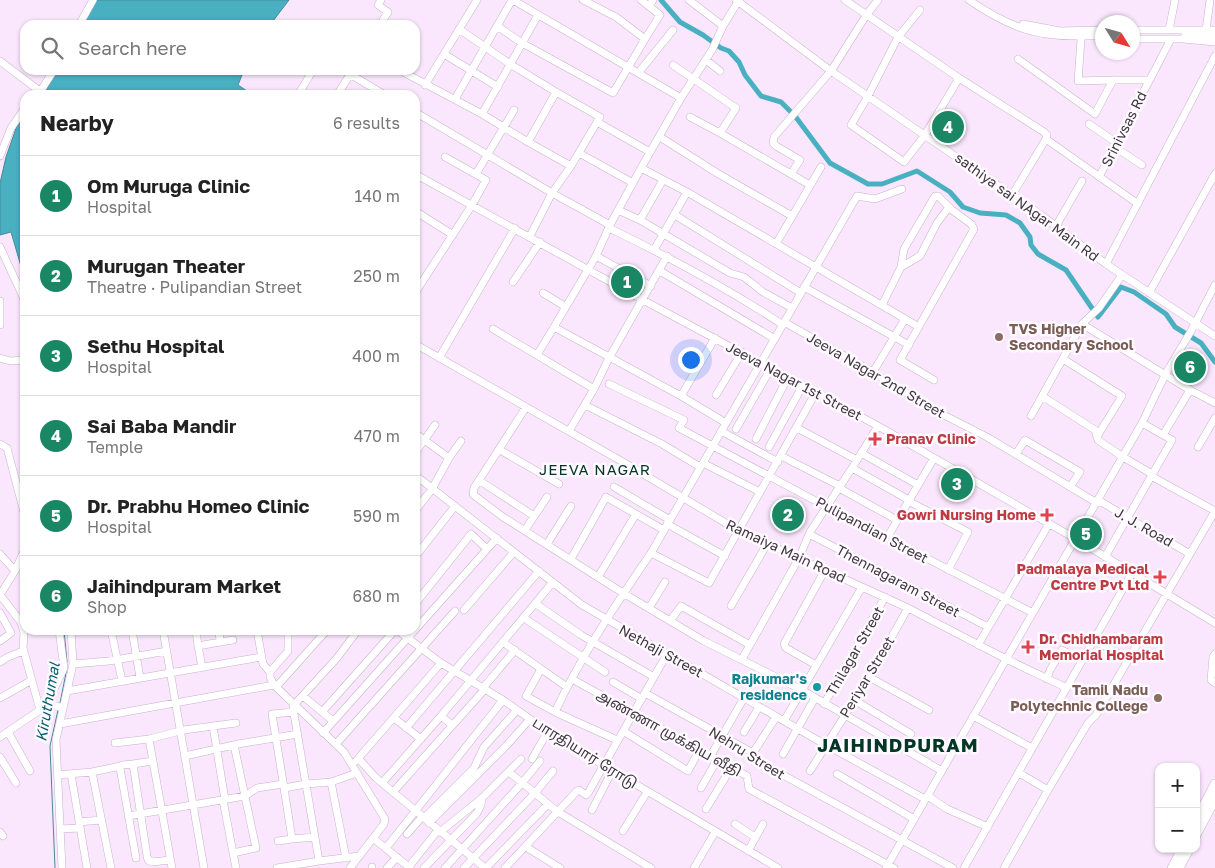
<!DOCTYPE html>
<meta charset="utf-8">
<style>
body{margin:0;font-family:"Golos Text","Noto Sans Tamil",sans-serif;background:#f6f6f6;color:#222}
.controls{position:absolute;right:15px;bottom:15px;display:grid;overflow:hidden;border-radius:10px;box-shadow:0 1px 4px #0004}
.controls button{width:45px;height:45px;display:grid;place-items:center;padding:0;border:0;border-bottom:1px solid #e0e0e0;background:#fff;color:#222;font:25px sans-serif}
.compass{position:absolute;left:1095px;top:15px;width:45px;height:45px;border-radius:50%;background:#fff;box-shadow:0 1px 4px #0004;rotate:127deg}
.you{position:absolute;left:690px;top:359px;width:18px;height:18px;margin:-12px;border:4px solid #fff;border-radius:50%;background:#1a73e8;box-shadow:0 0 0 8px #1a73e833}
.badge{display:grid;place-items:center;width:32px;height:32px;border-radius:50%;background:#198664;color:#fff;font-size:16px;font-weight:700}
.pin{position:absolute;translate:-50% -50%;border:2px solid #fff;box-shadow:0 1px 5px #0006}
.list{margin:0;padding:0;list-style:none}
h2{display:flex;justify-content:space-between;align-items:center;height:65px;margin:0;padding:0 20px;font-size:21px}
h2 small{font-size:16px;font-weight:400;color:#767676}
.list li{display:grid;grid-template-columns:32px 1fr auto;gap:15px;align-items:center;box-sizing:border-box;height:80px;padding:0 20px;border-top:1px solid #e0e0e0}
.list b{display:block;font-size:19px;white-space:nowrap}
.list p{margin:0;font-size:16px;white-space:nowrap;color:#767676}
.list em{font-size:16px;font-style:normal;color:#767676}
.icon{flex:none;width:28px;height:28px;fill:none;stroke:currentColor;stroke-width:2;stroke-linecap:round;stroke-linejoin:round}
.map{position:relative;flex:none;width:1215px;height:868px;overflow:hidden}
.search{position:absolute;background:#fff;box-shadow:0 1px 4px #0004;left:20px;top:20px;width:400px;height:55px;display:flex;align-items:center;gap:12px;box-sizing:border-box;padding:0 18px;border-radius:15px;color:#767676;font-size:19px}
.panel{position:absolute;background:#fff;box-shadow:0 1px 4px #0004;left:20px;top:90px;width:400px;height:545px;border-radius:15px}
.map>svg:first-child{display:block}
.water{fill:#48b0c0;stroke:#468b9a}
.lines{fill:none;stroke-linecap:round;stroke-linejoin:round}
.stream{stroke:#468b9a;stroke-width:1}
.canal{stroke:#48b0c0;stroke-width:5}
.minor-casing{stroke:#c8b1cb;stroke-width:8}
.major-casing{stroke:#c8b1cb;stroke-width:10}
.minor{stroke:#fff;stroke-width:7}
.major{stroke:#fff;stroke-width:9}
.education-dot{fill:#8d6e63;stroke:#fefaff;stroke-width:2}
.health-dot{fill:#e0444e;stroke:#fefaff;stroke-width:2}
.culture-dot{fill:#0f9aa8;stroke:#fefaff;stroke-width:2}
.labels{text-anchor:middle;stroke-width:5;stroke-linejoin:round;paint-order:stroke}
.street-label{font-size:14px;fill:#403641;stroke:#fefaff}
.education-label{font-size:14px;font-weight:bold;fill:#785e54;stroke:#fefaff;text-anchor:start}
.health-label{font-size:14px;font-weight:bold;fill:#be3a42;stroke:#fefaff;text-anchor:start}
.culture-label{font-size:14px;font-weight:bold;fill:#0d838f;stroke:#fefaff;text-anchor:end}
.neighbourhood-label{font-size:15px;letter-spacing:1px;fill:#023726;stroke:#fefaff}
.water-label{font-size:15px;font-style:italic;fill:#03606b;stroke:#fefaff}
.district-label{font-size:19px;font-weight:bold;letter-spacing:1px;fill:#023726;stroke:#fefaff}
</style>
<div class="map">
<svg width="1215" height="868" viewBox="0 0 1215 868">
<rect width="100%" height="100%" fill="#fae7fd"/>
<!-- water -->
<path class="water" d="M96 0H289L270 25H82Z
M57 70H244L238 85 253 95H41L48 87Z
M25 112V280L11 232 0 235V183L6 157 20 117Z"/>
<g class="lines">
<!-- stream -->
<path class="stream" d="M64 630 67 662
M60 703 67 668
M55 868 50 746 58 710"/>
<!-- canal -->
<path class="canal" d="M661 0 680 22 703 35 721 48 729 51 739 62 745 75 761 96 781 102 795 116 830 163 868 184H882L917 171 950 192 963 207 980 213 1006 215 1020 223 1030 237 1031 245 1038 254 1066 270 1098 317 1121 287 1134 292 1166 314 1175 327 1201 343 1215 362"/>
<!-- minor casing -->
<g class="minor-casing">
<path id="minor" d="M513 0 681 98
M641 0 660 15 645 39
M689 0 723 26
M736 0 831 71 1041 215 1106 264 1215 336
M845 0 959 78 1044 132 1047 135 1046 139 1012 195
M969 0C992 16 1019 31 1047 34 1066 37 1084 36 1102 36
M649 6 653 0
M920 10 898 37 868 96 851 125 904 162 925 135 959 78
M1023 24 1060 31 1102 30
M79 25 93 0
M380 25 388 12 378 5 381 0
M497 26 522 43 613 93 645 39 616 17 583 0
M459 29 510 64 556 92
M1132 30H1215
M1169 30 1175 0
M1206 30 1210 0
M1185 35H1215
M1132 39H1183L1215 42
M1081 40 1078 81 1113 80H1149
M444 54 498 87
M1018 59 1095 114 1113 80
M706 60 720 71
M0 61 41 92
M673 65 736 108 720 133 690 117
M343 70 385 95
M403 72 482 114 528 142 556 92 600 117 597 122
M639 72 673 30
M425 85 477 0
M38 95 54 70
M298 95 313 70
M337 95 353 70
M455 99 512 0
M415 112 552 193 610 225
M482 114 538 15
M1089 124 1118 144
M720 133 810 185
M660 137 717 173 792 216
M1046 139 1138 204
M528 142 571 166
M1116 148 1142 165
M579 153 633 183
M0 156 11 128 25 108
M641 168 687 192 919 327
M415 174 643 300 878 426 1076 539 1215 623
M476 174 514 110
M791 174 800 160 776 146 773 143 774 137 831 71 867 14 878 0
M1099 177 1171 39
M618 210 640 220 730 273 744 277 763 292 792 308
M415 211 453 235
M675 215 801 293
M640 220 663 180
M1056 226 1082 181
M609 228C669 257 727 288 783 325
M530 236 552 193 571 166 597 122 650 152
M776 244 821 167
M0 247 25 301
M654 250 687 192
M596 256 651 286
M1106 264 1215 56
M901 267 920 256 937 223 949 207
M660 271 775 339
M513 282 540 242
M804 287 909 345
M415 293 472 205 486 180 445 157
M543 293 566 307
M1149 293 1215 174
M0 301V325
M882 305 901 267 904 249 935 196H938L952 210 971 224 974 229 900 360 934 380
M784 322 873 372 928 407 987 437 1097 503
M1082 324 1190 390 1215 403
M493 329 594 389
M415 344 623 462 739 531 908 608 1006 659 1067 688
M537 355 554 327
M0 358 10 361 25 360
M439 358 515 228
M1063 359 1122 396 1098 435
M873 372 905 319
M609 384 684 420 679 428 827 507 1033 613
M415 390 416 388
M25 394V420
M716 395 742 352
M681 396 715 338
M1042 396 1095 430 1098 440 1123 457 1152 474
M585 405 662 444 700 467
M526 407 474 488 473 494 475 496 503 517 623 593 704 641 802 690 942 771
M1031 416 1082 324 1099 308 1122 275
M726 423 681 396 554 327 596 256 610 225 641 168 681 98 712 50 723 26 739 0
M797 428 857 460
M736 429 771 368
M569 431 594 389 609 358 667 256
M721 431 778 462
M415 433 449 458
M1163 435 1190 390
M756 439 788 377
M0 444 7 448 25 516
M769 447 803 385
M1198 447 1215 418
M500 450 559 484
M415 453 435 425
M861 453 918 485
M1016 454 1025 440 1080 472 1070 487
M781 456 840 486
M703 463 760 492 816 392
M852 468 909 500
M415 475 582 605 826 745 925 799
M1151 476 1215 511
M480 481 534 516
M614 487 670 520
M839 488 897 520
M1098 500 1190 554
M908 501 968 532 948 570
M415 511 432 489 449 458 461 441
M667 524 725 556
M525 530 547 497
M809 534 988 627
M887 538 934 458
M547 544 571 506
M651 553 709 583 760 492
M0 554 15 571 0 595
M415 557 455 506
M1105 557 1172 440 1142 423
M571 559 606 497 664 530
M15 571 25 549
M598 577 636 514
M0 595 21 622 24 633 23 648 40 710
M415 604 471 534 487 549
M536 604 581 635 654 677
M731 606 767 544
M649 608 665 582
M464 610 514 552
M0 613 11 633 0 641
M524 618 605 672
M670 621 681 606 750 645
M111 630 122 681
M132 630 140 678
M163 630 204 868
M196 630 198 646
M257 630 263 664 270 672
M288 630V651L270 672V677L274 685 344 752 385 819 384 824 350 868
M397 630 441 663 503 700 530 719 603 765 778 868
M1094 640 1128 659
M220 642 233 640
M504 643 567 687
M978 645 1049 524
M1215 654 1213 657 1211 680 1215 683
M742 659 799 558 810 532 852 468 878 426
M0 662 8 657 23 651
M73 664 109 661 167 651
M816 665 786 648 784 644 825 570
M202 667 198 646 220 642 219 630
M541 669 526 696 555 712
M869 677 929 710
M572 679 747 776 749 789 894 868
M1047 679 1050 670 1062 650 1082 661
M613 682 642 699
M276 687 327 630
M483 688 515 650
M67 691 261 657
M645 693 753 753 752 758 953 868
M303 696 333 721
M0 698 32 680
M854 700 911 734
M824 704 885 597
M294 705 337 658 358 630
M49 706 55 687 64 668 59 630
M294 712 272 714 284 788 306 784 331 782 346 858
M322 712 395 630
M441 716 553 582
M973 716 1032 748
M394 718 421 739
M784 721 862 587
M60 724 274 685
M406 728 539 571
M623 731 688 771 700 749
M8 732 30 771
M744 732 759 707
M323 733 497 538
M0 737 40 710 52 705 63 708
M617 740 555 712C581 656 616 604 651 553L857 196 875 199 902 189
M115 743 149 739
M336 744 455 611
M234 745 256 848 233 853 236 868
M753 753 776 717
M783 754 815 698
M711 755 744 698
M185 756 238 744 298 734
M0 757 16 783
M359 759 376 778 485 868
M532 759 548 731
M153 761 133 764 147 856 148 860 152 862 170 860
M356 761 441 663
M133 764 122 765 120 768 136 858
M810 771 869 677 908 608
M92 772 121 766
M509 772 558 812 651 868
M1019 773 1048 790
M71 774 87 868
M837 774 914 819
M57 775 92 772 111 868
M331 782 357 773
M382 783 441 716 452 725
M284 788 292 839 315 837
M701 788 717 760
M393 792 485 689
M928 796 947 809 988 827
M223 800 233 853
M225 800 213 726 236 723
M706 809 731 768
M592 810 612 771
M128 816 245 796 257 788 283 784
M424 818 474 768 484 747 517 710
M79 822 101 820
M429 823 506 746 530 719
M735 824 755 837
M60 829 80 828
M623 831 647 792
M0 832 3 836
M440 832 482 798 521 759
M407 834 422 817
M373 838 410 868
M278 841 292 839
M526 847 560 868
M386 848 503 700
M748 851 763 824
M319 861 359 856
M62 868 56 740 73 664 71 630
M172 868 149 739 184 730 213 726
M277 868 319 861 293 708
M372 868V867
M387 868 397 857
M408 868 438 830
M424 868 477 813 481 805 482 798
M445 868 522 783 540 761
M464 868 535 793 553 771
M486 868 548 804
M505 868 577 791 579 790 586 795 588 793 667 654
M694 868 715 832
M886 868 1142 423 1165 375 1191 331 1215 285
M964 868 1132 573
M1004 868 1048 790 1088 723 1096 715 1215 511"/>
</g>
<!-- major casing -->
<g class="major-casing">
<path id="major" d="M1196 820 1215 784
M1196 835 1215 799
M1172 868 1182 849
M1179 868 1189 849"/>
</g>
<!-- minor -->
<use href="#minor" class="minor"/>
<!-- major -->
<use href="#major" class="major"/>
</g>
<!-- markers -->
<g class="education-dot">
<circle cx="999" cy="337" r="5"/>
<circle cx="1158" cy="698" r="5"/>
</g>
<g class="health-dot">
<path d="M872.5 431.5h5v5h5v5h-5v5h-5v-5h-5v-5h5z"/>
<path d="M1044.5 507.5h5v5h5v5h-5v5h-5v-5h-5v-5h5z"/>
<path d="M1157.5 569.5h5v5h5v5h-5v5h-5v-5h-5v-5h5z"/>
<path d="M1025.5 639.5h5v5h5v5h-5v5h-5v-5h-5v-5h5z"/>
</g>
<circle class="culture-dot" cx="817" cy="687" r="5"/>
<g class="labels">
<!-- street labels -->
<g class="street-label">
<text transform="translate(1124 129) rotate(-63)" y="5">Srinivsas Rd</text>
<text transform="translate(1027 207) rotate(36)" y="5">sathiya sai NAgar Main Rd</text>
<text transform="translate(876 375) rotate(30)" y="5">Jeeva Nagar 2nd Street</text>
<text transform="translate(794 381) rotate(28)" y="5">Jeeva Nagar 1st Street</text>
<text transform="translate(1144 527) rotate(30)" y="5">J. J. Road</text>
<text transform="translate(872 530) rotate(28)" y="5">Pulipandian Street</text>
<text transform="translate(786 551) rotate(25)" y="5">Ramaiya Main Road</text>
<text transform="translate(898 581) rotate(28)" y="5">Thennagaram Street</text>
<text transform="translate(661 651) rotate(29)" y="5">Nethaji Street</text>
<text transform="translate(855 651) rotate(-60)" y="5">Thilagar Street</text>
<text transform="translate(867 677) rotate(-59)" y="5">Periyar Street</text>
<text transform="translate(669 733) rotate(29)" y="5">அண்ணா முக்கிய வீதி</text>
<text transform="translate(585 753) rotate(32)" y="5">பாரதியார் ரோடு</text>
<text transform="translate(747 753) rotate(32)" y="5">Nehru Street</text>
</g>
<!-- education labels -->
<g class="education-label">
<text x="1009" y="334">TVS Higher<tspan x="1009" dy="16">Secondary School</tspan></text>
<text x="1148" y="695" text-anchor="end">Tamil Nadu<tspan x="1148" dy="16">Polytechnic College</tspan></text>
</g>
<!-- health labels -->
<g class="health-label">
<text x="886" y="444">Pranav Clinic</text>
<text x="1036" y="520" text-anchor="end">Gowri Nursing Home</text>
<text x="1149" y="574" text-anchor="end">Padmalaya Medical<tspan x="1149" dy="16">Centre Pvt Ltd</tspan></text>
<text x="1039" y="644">Dr. Chidhambaram<tspan x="1039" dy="16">Memorial Hospital</tspan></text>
</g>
<!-- culture labels -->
<g class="culture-label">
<text x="807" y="684">Rajkumar's<tspan x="807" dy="16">residence</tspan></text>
</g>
<!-- neighbourhood labels -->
<g class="neighbourhood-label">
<text x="595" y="475">JEEVA NAGAR</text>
</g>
<!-- water labels -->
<g class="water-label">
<text transform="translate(48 702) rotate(-80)" y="5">Kiruthumal</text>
</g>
<!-- district labels -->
<g class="district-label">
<text x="898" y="752">JAIHINDPURAM</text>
</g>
</g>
</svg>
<div class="controls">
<button>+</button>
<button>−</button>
</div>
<svg class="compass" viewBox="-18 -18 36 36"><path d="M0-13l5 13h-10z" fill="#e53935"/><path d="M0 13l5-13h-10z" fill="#767676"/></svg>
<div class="you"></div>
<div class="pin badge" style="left:627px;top:282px">1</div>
<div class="pin badge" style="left:788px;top:515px">2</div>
<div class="pin badge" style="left:957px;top:484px">3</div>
<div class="pin badge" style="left:948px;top:127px">4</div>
<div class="pin badge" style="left:1086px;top:534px">5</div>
<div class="pin badge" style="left:1190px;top:367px">6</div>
<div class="search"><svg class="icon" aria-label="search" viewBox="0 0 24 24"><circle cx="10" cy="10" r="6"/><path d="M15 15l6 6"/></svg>Search here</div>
<section class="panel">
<h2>Nearby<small>6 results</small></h2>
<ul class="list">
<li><span class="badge">1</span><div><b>Om Muruga Clinic</b><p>Hospital</p></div><em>140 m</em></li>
<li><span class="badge">2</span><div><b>Murugan Theater</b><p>Theatre · Pulipandian Street</p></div><em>250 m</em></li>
<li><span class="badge">3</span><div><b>Sethu Hospital</b><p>Hospital</p></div><em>400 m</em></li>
<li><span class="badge">4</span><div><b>Sai Baba Mandir</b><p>Temple</p></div><em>470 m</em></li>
<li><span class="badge">5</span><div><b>Dr. Prabhu Homeo Clinic</b><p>Hospital</p></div><em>590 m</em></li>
<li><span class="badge">6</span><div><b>Jaihindpuram Market</b><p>Shop</p></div><em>680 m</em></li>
</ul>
</section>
</div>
